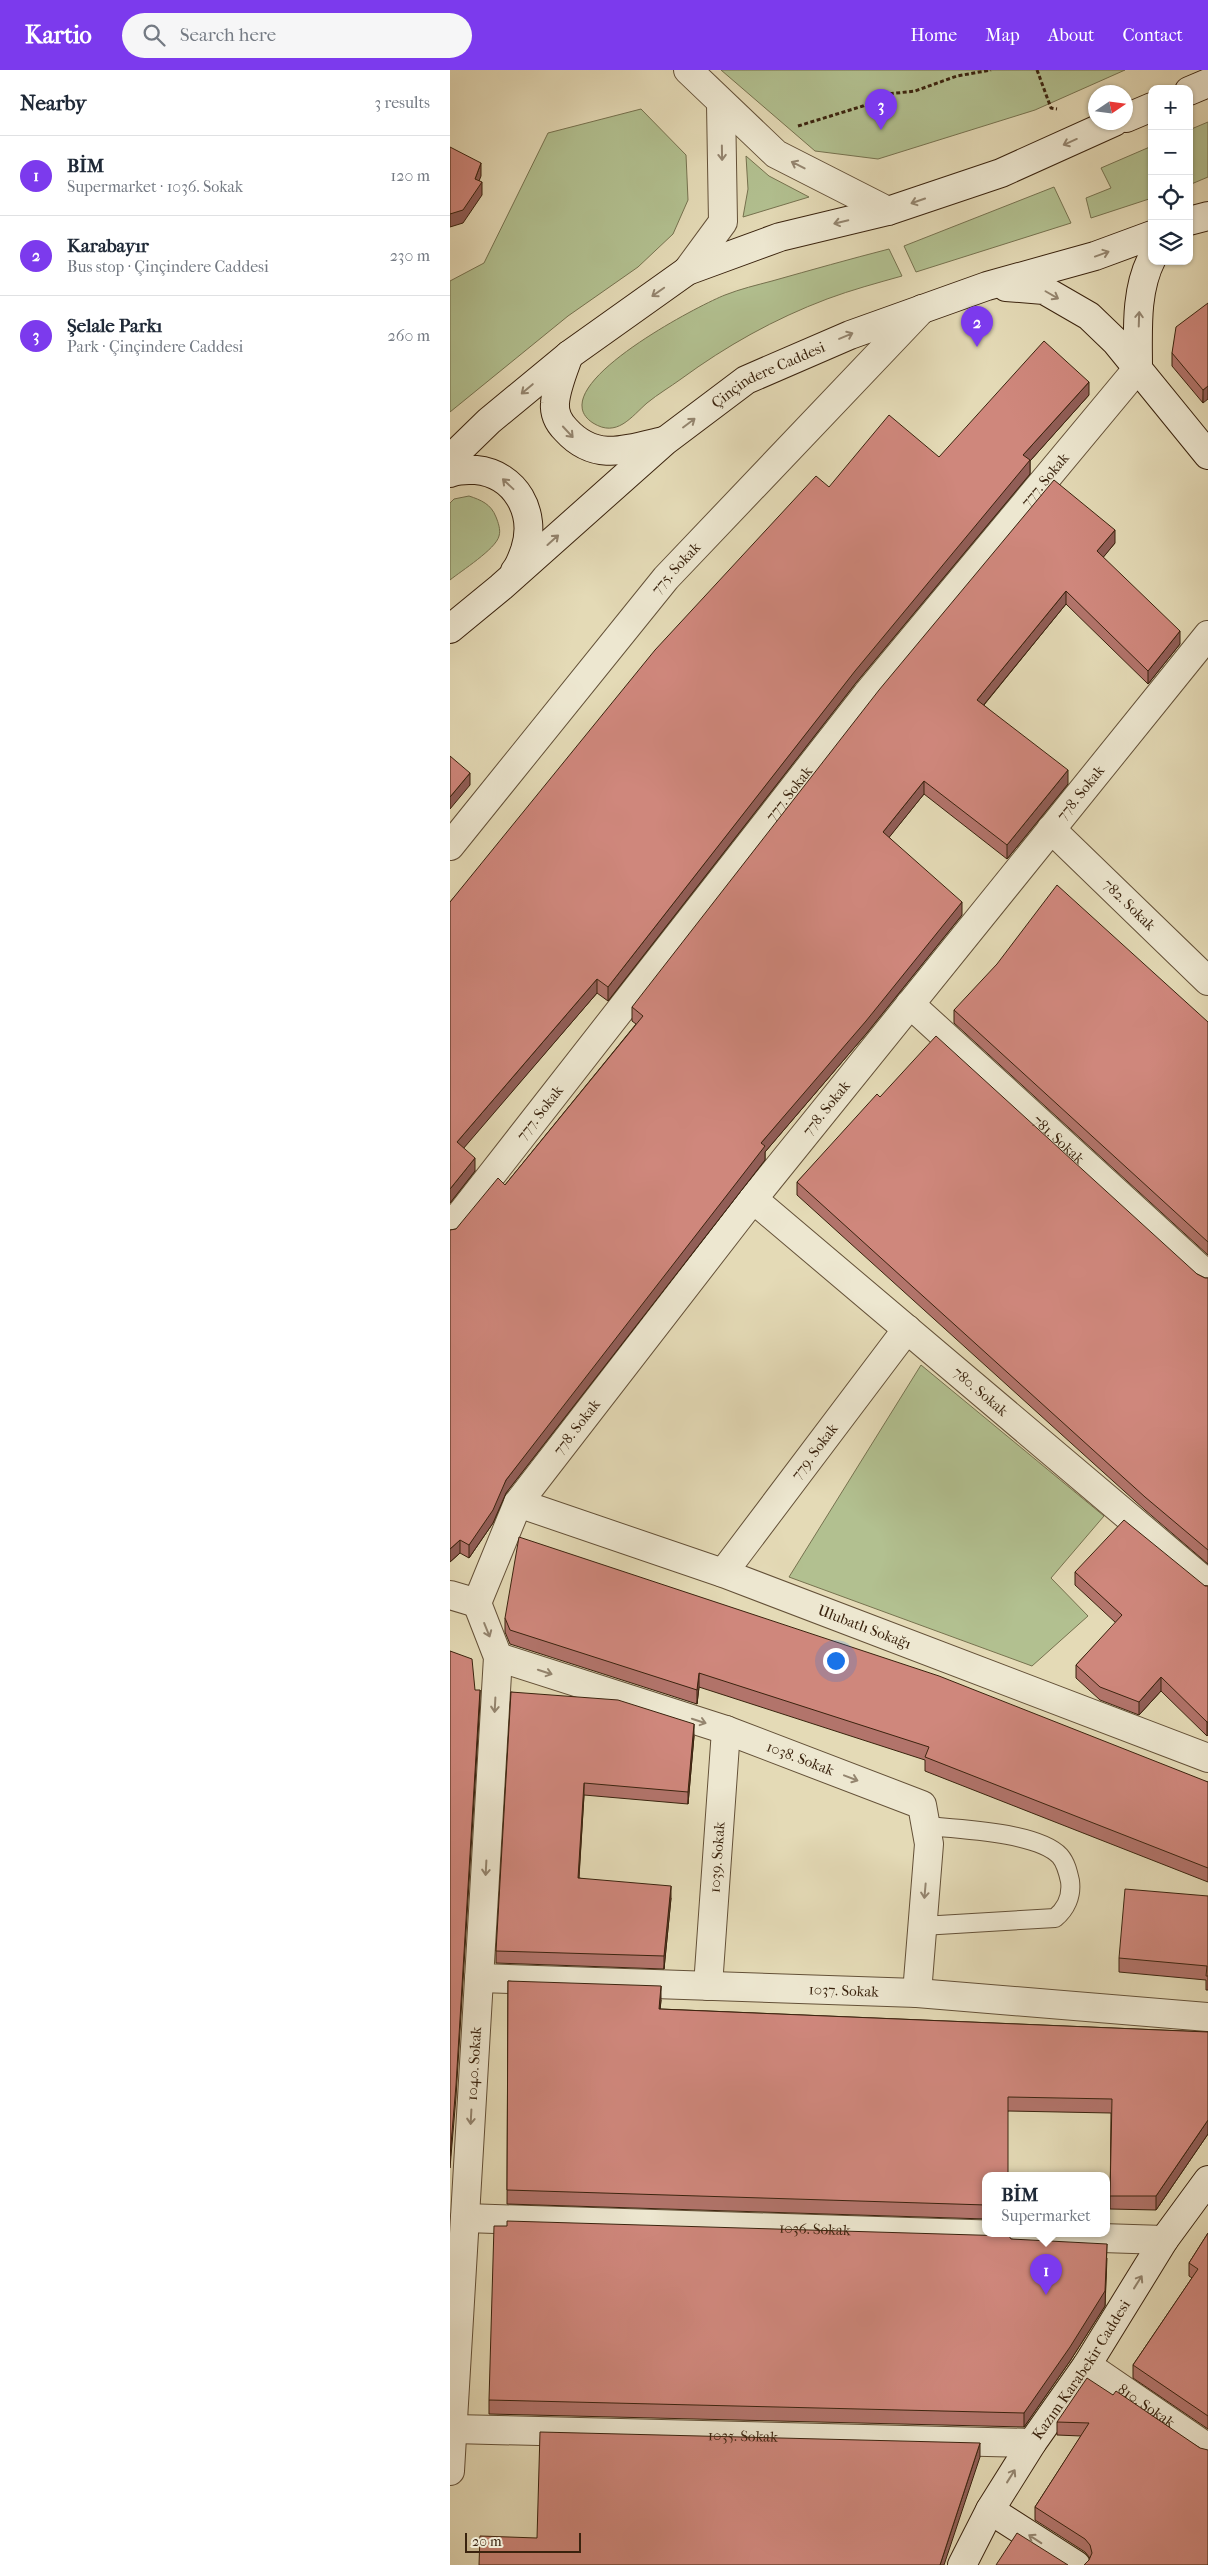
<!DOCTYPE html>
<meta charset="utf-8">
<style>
body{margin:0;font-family:"IM FELL French Canon",serif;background:#f6f6f7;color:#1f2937}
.controls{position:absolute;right:15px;top:15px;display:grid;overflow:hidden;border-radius:10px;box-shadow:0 1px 4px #0004}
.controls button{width:45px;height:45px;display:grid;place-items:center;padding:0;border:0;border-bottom:1px solid #e0e1e3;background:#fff;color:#1f2937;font:25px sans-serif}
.compass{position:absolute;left:638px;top:15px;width:45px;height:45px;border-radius:50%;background:#fff;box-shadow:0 1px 4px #0004;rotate:77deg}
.scale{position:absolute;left:15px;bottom:12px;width:116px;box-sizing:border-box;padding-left:5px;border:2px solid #3a230e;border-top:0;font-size:14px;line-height:18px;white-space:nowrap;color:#3a230e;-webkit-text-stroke:4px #ede7d0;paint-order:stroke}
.you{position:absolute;left:385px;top:1590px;width:18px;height:18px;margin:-12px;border:4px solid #fff;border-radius:50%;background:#1a73e8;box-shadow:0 0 0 8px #1a73e833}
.badge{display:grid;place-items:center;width:32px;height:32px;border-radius:50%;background:#7c3aed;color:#fff;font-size:16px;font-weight:700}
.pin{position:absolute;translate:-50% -41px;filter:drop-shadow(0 1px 2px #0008)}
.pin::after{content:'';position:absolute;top:26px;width:18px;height:15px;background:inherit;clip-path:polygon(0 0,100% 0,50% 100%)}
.popup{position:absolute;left:532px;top:2102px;width:128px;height:65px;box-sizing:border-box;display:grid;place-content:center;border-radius:10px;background:#fff;filter:drop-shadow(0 1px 4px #0005);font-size:16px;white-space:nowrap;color:#747a83}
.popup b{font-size:19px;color:#1f2937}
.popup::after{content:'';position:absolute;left:50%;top:100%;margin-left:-10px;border:10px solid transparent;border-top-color:#fff}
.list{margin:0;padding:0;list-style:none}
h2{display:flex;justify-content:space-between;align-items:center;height:65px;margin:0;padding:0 20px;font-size:21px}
h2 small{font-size:16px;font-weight:400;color:#747a83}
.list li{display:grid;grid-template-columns:32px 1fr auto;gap:15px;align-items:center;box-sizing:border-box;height:80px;padding:0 20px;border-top:1px solid #e0e1e3}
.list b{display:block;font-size:19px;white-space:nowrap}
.list p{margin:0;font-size:16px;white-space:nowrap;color:#747a83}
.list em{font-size:16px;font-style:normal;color:#747a83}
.icon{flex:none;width:28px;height:28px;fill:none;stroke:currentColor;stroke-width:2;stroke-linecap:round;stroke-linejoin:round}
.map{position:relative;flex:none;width:758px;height:2495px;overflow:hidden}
header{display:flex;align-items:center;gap:30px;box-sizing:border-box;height:70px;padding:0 25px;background:#7c3aed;color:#fff}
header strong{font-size:24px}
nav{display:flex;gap:28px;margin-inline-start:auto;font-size:18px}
.search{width:350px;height:45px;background:#f6f6f7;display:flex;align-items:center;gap:12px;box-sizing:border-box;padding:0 18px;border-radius:28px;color:#747a83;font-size:19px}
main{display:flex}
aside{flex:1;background:#fff}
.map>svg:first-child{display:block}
.green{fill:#b2c090;stroke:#76724f}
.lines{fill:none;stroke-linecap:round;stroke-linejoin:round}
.service-casing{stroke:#645138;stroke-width:20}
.minor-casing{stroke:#645138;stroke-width:30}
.secondary-casing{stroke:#3a230e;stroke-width:30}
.path{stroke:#3a230e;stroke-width:3;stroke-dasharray:4 2.5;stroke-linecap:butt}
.service{stroke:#ede7d0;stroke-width:18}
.minor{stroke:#ede7d0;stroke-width:28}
.secondary{stroke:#ede7d0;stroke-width:28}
.wall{fill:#b2746b;stroke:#3a230e}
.shaded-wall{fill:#915e57;stroke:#3a230e}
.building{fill:#cf877c;stroke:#3a230e}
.oneway{stroke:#94856f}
.labels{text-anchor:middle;stroke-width:4;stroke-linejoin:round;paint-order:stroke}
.street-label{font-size:15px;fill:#3a230e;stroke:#ede7d0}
</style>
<header>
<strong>Kartio</strong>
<div class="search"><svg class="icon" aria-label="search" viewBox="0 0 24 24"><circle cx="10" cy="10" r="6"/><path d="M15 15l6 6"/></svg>Search here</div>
<nav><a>Home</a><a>Map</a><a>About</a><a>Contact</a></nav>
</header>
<main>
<aside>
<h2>Nearby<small>3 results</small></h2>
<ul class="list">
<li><span class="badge">1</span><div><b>BİM</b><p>Supermarket · 1036. Sokak</p></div><em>120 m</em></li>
<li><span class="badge">2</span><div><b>Karabayır</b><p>Bus stop · Çinçindere Caddesi</p></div><em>230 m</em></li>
<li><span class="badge">3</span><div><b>Şelale Parkı</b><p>Park · Çinçindere Caddesi</p></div><em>260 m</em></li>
</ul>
</aside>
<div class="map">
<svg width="758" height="2495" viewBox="0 0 758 2495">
<rect width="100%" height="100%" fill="#e4dab6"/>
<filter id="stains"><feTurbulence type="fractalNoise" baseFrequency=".004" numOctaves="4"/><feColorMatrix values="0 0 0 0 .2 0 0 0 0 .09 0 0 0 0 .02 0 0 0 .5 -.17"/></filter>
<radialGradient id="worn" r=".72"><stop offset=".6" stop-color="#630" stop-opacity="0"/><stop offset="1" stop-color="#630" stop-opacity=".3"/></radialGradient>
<!-- green -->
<path class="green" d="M271 0H675L585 40 428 89 365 81Z
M191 39 236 85 238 130 223 164 188 197 118 246 0 342V211L34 193 98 63Z
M758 52V107L739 115V60Z
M702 76V128L641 148 636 128 661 118 651 98Z
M296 86 319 106 359 127 293 147 298 119Z
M604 117 621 153 466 202 454 176Z
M439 179 452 206C427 213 401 220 377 229 324 249 276 276 231 309 220 317 208 324 197 333 181 347 167 368 143 353 89 318 249 235 275 225 290 219 307 215 322 211 361 200 400 189 439 179Z
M19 426C31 430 41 434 46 447 48 452 51 460 49 466 46 479 11 501 0 510V433L4 429Z
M471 1295 654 1446 601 1508 638 1546 582 1596 339 1507Z"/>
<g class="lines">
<!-- service casing -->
<g class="service-casing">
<path id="service" d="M472 1856 605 1848C616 1839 622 1826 620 1811 618 1802 616 1793 610 1786 588 1762 507 1759 476 1756"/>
</g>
<!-- minor casing -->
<g class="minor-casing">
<g id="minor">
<path d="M238 0 326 84 438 141"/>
<path d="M237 201 273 152 271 34"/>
<path id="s1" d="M601 759 758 911"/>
<path id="s2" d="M0 776 216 508 472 239"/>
<path id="s3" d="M460 934 758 1206"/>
<path id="s4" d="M303 1129 758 1514"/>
<path id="s5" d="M0 1158 417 624 688 298"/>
<path id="s6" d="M68 1433 273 1503 758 1688"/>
<path id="s7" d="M273 1503 457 1259"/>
<path d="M0 1525 27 1533"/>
<path id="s8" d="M27 1533 68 1433 303 1129 758 565"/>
<path id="s9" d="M48 1587 276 1660 472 1735 479 1774 467 1923"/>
<path id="s10" d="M29 1908 467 1923 758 1947"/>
<path id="s11" d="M258 1916 276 1660"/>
<path id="s12" d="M15 2148 714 2170"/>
<path id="s13" d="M637 2295 758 2378"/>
<path id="s14" d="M3 2359 582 2373"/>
<path id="s15" d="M0 2401 48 1587 27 1533"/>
</g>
</g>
<!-- secondary casing -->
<g class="secondary-casing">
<g id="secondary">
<path d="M739 21 758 13"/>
<path d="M676 48 702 37"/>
<path d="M739 151 758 146"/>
<path d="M556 217 594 220 639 246 666 272 758 385"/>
<path d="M119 285C114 299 106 318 105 333 104 344 109 353 116 360 145 392 176 380 213 371"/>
<path d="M688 298C688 261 685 221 702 188"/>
<path d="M0 389 39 351 119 285 237 201 330 167 438 141 551 103 664 52"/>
<path d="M0 403C9 399 16 400 26 400 66 404 87 443 75 480 72 488 70 495 65 501"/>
<path id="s16" d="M0 559 51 517 215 371 296 310 400 265 537 216 645 186 702 165"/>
<path d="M540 2440 626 2495"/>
<path id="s17" d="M512 2495 540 2440 582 2373 637 2295 714 2170 758 2110"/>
</g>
</g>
<!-- path -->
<path class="path" d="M587 0 601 38 607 39
M348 56 413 36 438 24 465 21 507 6 541 0"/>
<!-- service -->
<use href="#service" class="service"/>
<!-- minor -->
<use href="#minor" class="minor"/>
<!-- secondary -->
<use href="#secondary" class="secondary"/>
</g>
<!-- wall -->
<path class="wall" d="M758 233 753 333 722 296V283Z
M639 325 580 391V404L405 614 158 931 147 923 13 1078 25 1101 0 1133V832L379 417 489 387Z
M665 473 653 487 730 574 698 614 616 534 534 635 618 714 557 789 474 724 439 767 512 845 416 964 315 1082V1090L56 1423 43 1453 19 1488 10 1483 0 1492V1160L6 1159 55 1115 186 954 182 951V937Z
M504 940 758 952V1185L504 953Z
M430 1027 747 1204 755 1208H758V1494L695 1440 347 1125V1112Z
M625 1502 758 1516V1665L757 1666 711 1621 689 1645 650 1630 626 1608V1595L666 1553 625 1515Z
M55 1548 758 1712V1812L475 1701V1690L249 1617 247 1634 60 1574 55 1562Z
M61 1622 244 1666 238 1734 134 1725 129 1808 221 1828 214 1899 46 1893V1881Z
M758 1826V1920H756V1910L669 1902V1888Z
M58 1911 211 1930 210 1939 758 1962V2064L706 2140 660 2139 661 2043 558 2041 536 2106V2149L57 2134Z
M758 2163V2359L683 2308V2295L742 2208 739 2206V2193Z
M561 2169 657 2188 655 2236 620 2291 574 2357 39 2344V2330Z
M663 2325 750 2378 639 2490 640 2488 635 2482 585 2450V2437L631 2366 607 2365V2352Z"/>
<!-- shaded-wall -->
<path class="shaded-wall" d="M31 93V106L25 121V109Z
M32 112V125L13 153 0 157V144Z
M639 312V325L580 391V404L405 614 158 931V917L573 385Z
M758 316V329L753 333V320Z
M665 460V473L647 495V481Z
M616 521V534L527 643V630Z
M730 561V574L698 614V601Z
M618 700V714L557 789V775Z
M20 703V715L0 739V727Z
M474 711V724L433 775V762Z
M512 832V845L416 964 315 1082V1090L56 1423 43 1453 19 1488V1475L56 1410 311 1073Z
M147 909V923L7 1086V1072Z
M25 1088V1101L0 1133V1119Z
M10 1470V1483L0 1492V1479Z
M249 1603V1617L247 1634V1620Z
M711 1607V1621L689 1645V1632Z
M30 1620V1632L6 2027 0 2098V2086Z
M757 1652H758V1665L757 1666Z
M244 1654V1666L238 1734V1722Z
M134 1713V1725L128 1820V1808Z
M221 1816V1828L214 1899V1886Z
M211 1916V1930L209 1952V1939Z
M758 2050V2064L706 2140V2126Z
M657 2174 655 2236 620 2291 574 2357V2343Z
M530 2373V2387L494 2495H490Z"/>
<!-- building -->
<path class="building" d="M0 77 31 93 25 109 32 112 13 140 0 144Z
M758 233V316L753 320 722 283 726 257Z
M594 271 639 312 573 385 580 390 405 601 158 917 147 909 7 1072 25 1088 0 1119V832L205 580 366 406 379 417 439 345 489 387Z
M604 410 665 460 647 481 730 561 698 601 616 521 527 630 618 700 557 775 474 711 433 762 512 832 416 951 311 1073 315 1076 56 1410 43 1440 19 1475 10 1470 0 1479V1160L6 1159 48 1108 55 1115 193 946 182 937 429 620Z
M0 686 20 703 0 727Z
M607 815 758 952V1172L504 940 547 894Z
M486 966 747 1204 755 1208H758V1480L695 1427 347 1112 427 1024 430 1027Z
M674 1450 755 1516H758V1652H757L711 1607 689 1632 650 1617 626 1595 672 1545 625 1502Z
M69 1467 489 1606 758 1712V1798L475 1687 479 1677 249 1603 247 1620 60 1560 55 1548Z
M0 1581 22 1589 25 1620H30L6 2015 0 2086Z
M61 1622 168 1630 244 1654 238 1722 134 1713 128 1808 221 1816 214 1886 46 1881Z
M675 1819 758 1826V1906H756L757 1896 669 1888Z
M58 1911 211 1916 209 1939 758 1962V2050L706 2126H660L662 2029 558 2027V2106H536V2135L57 2120Z
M57 2151 559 2166 561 2169 657 2174 655 2221 620 2277 574 2343 39 2330 44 2156H57Z
M758 2163V2346L683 2295 748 2199 739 2193Z
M637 2308 663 2325 666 2321 750 2378 758 2380V2495H634L639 2490 642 2483 640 2475 635 2469 585 2437 639 2353 607 2352Z
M90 2362 530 2373 490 2495H29L30 2466 87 2468Z
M567 2463 618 2495H546Z"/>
<!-- one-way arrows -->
<defs><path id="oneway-shaft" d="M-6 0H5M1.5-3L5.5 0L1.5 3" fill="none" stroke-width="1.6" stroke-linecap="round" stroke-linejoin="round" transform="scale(1.25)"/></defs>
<g class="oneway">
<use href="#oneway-shaft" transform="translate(620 72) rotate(156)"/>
<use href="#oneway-shaft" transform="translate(272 83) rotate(89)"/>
<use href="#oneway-shaft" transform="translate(348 95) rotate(-153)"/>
<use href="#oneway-shaft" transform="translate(468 131) rotate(161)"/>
<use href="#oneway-shaft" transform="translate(391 152) rotate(167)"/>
<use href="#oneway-shaft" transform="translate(652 184) rotate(-20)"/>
<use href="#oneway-shaft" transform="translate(208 222) rotate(145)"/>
<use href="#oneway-shaft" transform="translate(602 225) rotate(30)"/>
<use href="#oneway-shaft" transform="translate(689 249) rotate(-88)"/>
<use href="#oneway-shaft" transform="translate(396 266) rotate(-23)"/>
<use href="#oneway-shaft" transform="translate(77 319) rotate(140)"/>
<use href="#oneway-shaft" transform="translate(239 353) rotate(-37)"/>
<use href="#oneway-shaft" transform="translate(118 362) rotate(47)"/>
<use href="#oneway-shaft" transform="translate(58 414) rotate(-137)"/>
<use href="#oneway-shaft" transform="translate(103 470) rotate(-42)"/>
<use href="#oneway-shaft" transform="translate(37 1560) rotate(68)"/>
<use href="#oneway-shaft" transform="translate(95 1602) rotate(18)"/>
<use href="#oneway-shaft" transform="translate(45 1635) rotate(93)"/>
<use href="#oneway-shaft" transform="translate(249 1651) rotate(18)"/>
<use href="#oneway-shaft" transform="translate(401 1708) rotate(21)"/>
<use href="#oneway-shaft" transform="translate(36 1798) rotate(93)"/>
<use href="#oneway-shaft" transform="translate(475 1821) rotate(95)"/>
<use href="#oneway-shaft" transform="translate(21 2047) rotate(93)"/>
<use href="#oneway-shaft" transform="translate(688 2212) rotate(-58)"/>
<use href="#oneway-shaft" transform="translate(561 2406) rotate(-58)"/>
<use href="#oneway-shaft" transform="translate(585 2469) rotate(-147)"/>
</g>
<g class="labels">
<!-- street labels -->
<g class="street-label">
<text dy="5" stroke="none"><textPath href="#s16" startOffset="409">Çinçindere Caddesi</textPath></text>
<text dy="5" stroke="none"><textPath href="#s5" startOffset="956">777. Sokak</textPath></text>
<text dy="5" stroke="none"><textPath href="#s2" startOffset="358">775. Sokak</textPath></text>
<text dy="5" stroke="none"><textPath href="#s8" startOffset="1014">778. Sokak</textPath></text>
<text dy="5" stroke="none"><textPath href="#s5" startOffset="551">777. Sokak</textPath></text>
<text dy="5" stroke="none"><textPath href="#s1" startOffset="109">782. Sokak</textPath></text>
<text dy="5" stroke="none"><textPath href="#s8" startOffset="609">778. Sokak</textPath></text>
<text dy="5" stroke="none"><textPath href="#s5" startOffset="146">777. Sokak</textPath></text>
<text dy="5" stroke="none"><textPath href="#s3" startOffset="201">781. Sokak</textPath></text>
<text dy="5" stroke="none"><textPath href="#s4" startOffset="298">780. Sokak</textPath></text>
<text dy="5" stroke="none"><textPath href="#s8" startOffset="204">778. Sokak</textPath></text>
<text dy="5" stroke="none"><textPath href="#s7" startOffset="152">779. Sokak</textPath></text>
<text dy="5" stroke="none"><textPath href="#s6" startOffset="368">Ulubatlı Sokağı</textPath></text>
<text dy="5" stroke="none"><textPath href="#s9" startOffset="319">1038. Sokak</textPath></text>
<text dy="5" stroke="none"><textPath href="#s11" startOffset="129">1039. Sokak</textPath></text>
<text dy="5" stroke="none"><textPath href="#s10" startOffset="365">1037. Sokak</textPath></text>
<text dy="5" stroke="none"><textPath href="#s15" startOffset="408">1040. Sokak</textPath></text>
<text dy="5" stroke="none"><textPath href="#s12" startOffset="350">1036. Sokak</textPath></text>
<text dy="5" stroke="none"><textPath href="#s17" startOffset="229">Kazım Karabekir Caddesi</textPath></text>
<text dy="5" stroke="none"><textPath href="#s13" startOffset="72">810. Sokak</textPath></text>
<text dy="5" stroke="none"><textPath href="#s14" startOffset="290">1035. Sokak</textPath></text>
</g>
</g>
<rect width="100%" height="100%" filter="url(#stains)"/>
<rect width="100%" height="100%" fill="url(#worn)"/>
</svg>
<div class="controls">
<button>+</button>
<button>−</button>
<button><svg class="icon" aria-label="locate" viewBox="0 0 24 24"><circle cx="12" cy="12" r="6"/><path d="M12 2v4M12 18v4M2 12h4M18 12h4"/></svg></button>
<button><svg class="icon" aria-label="layers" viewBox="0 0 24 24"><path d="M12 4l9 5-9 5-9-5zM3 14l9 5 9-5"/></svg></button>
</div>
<svg class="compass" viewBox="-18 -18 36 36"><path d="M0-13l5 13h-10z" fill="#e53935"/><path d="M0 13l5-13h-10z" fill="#747a83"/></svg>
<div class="scale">20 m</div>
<div class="you"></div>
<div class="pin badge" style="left:596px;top:2225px">1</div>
<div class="popup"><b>BİM</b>Supermarket</div>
<div class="pin badge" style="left:527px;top:277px">2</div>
<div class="pin badge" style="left:431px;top:60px">3</div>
</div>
</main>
